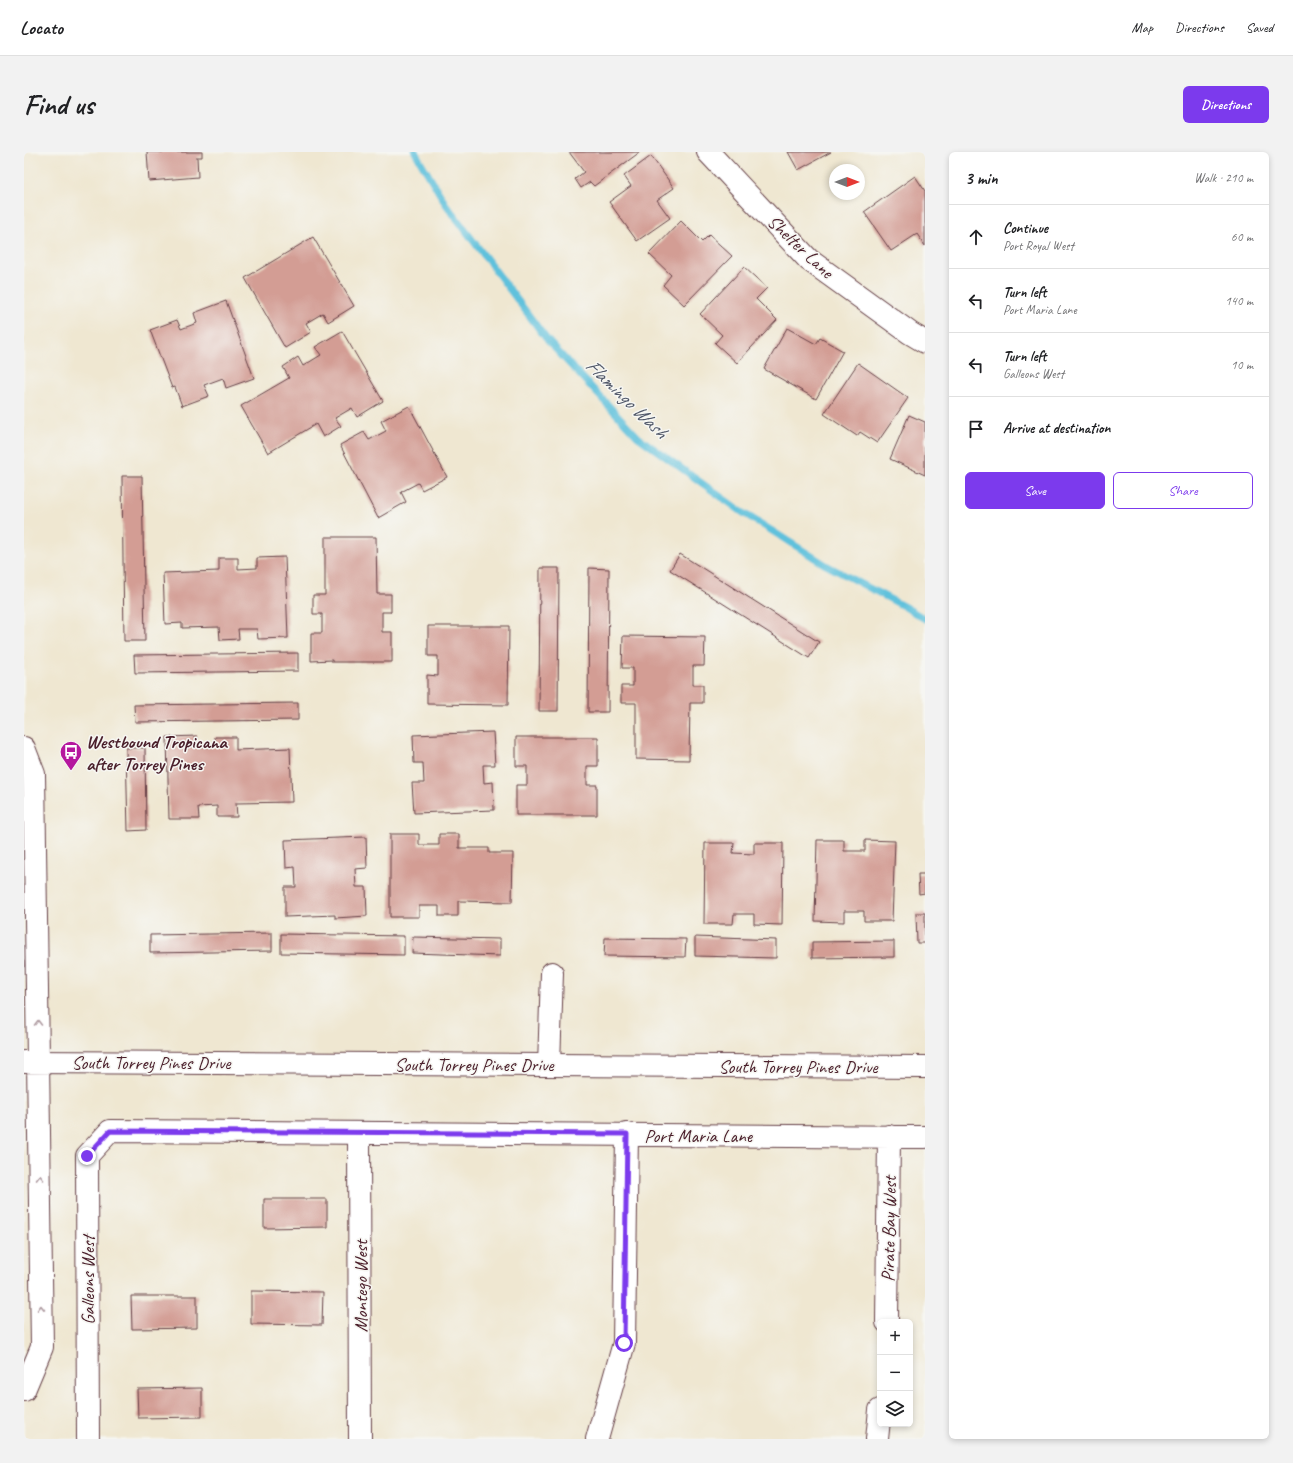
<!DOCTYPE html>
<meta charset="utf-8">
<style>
body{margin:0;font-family:Caveat,sans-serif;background:#f2f2f2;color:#202124}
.controls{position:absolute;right:12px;bottom:12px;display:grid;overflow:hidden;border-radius:6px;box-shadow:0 2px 6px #0003}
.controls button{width:36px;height:36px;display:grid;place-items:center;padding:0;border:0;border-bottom:1px solid #e0e0e0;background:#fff;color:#202124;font:20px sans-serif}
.compass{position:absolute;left:805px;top:12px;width:36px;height:36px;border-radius:50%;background:#fff;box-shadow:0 2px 6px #0003;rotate:90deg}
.stop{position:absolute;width:12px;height:12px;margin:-9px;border:3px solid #7c3aed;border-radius:50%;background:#fff}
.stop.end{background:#7c3aed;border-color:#fff;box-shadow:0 1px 4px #0008}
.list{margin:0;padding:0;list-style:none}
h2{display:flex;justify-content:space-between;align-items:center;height:52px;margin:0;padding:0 16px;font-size:17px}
h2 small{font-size:13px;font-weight:400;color:#757577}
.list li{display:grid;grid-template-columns:26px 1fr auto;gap:12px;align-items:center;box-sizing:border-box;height:64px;padding:0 16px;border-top:1px solid #e0e0e0}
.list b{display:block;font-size:15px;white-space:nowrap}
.list p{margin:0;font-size:13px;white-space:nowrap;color:#757577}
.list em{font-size:13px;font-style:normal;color:#757577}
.actions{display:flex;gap:8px;padding:12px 16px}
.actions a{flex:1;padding:9px 0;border:1px solid #7c3aed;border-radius:6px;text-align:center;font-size:14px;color:#7c3aed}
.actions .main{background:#7c3aed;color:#fff}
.icon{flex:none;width:22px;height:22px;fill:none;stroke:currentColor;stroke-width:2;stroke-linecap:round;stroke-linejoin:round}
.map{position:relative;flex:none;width:901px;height:1287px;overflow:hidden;border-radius:6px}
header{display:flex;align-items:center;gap:24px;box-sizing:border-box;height:56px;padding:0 20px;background:#fff;border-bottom:1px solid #e0e0e0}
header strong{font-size:19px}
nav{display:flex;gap:22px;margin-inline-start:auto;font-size:14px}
.intro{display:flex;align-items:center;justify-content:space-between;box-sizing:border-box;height:96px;padding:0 24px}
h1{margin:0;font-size:28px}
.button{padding:10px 18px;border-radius:6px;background:#7c3aed;color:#fff;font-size:14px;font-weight:700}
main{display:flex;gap:24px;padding:0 24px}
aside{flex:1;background:#fff;border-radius:6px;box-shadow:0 2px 6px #0003}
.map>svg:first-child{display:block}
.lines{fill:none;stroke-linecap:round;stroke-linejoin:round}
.stream{stroke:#5ec1dc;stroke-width:7}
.building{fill:#d39d94}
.minor-casing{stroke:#633d44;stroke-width:24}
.major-casing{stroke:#633d44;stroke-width:24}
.minor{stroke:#fff;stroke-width:22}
.major{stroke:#fff;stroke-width:22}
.oneway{stroke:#ae9aa0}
.route{stroke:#7c3aed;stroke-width:5}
.labels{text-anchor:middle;stroke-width:3;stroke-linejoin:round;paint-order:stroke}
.street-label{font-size:19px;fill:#4a1f2b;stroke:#f6f6f2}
.poi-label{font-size:19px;font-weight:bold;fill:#4a1f2b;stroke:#f6f6f2;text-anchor:start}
.water-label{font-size:20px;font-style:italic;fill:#515869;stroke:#f6f6f2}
</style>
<header>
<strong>Locato</strong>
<nav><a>Map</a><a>Directions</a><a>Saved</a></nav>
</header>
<div class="intro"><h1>Find us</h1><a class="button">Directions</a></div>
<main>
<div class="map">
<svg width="901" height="1287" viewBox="0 0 901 1287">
<rect width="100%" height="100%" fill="#f6f6f2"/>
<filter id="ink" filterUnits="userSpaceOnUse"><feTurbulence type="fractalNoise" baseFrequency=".025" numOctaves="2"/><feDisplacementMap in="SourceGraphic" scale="8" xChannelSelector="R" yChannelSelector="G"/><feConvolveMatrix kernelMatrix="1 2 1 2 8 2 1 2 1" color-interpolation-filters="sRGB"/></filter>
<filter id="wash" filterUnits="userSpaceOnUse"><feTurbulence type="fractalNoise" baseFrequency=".012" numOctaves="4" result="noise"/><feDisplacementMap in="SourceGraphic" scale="16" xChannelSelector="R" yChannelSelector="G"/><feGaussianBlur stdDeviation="0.9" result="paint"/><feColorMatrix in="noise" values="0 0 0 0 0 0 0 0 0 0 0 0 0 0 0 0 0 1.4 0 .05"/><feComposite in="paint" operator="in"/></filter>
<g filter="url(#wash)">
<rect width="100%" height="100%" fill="#efe7d1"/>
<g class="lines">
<!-- stream -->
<path class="stream" d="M391 0 421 51 524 189 614 285 718 360 802 413 881 455 901 467"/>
</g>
<g id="blocks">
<!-- building -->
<path class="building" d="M123 0H178V5H173L174 25 125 29Z
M545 0H616L570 34 566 30 557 36 551 27 560 20Z
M764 0H807L774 18Z
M627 4 650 36 633 48 646 66 613 89 585 50 607 34 600 24Z
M891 24 901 39V94L893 82 867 99 840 60Z
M657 69 678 90 685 83 708 104 660 153 639 133 647 123 625 102Z
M289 85 330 154 304 170 299 161 282 171 287 180 261 196 221 126Z
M720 115 743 136 732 147 753 168 713 211 691 191 698 183 676 162Z
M202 149 230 226 202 236 199 226 180 233 185 244 158 254 151 235 148 236 126 178 153 168 157 177 173 171 170 161Z
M763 176 792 192 796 186 819 199 792 247 740 217Z
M318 179 359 249 333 265 328 256 311 266 317 274 299 285 292 272 244 301 217 254 265 226 259 215 274 205 279 214 297 203 291 195Z
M834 211 884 246 853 291 836 280 833 284 800 262Z
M385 254 423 325 398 338 394 331 377 340 382 350 354 366 316 293 340 280 345 288 362 279 357 269Z
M885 263 901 270V323L866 307Z
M98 324H118L121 489H100Z
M301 385H352L353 442H367V460H358V480H368V510H308V508L287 509V481H298V462H289V443H301Z
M656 402 795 490 785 506 646 418Z
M261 405 264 486 234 487 233 477H214L215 487 196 488 195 475 158 476V471L141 472 139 421 195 419V406H214V417L233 416V406Z
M516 416H535L534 559H515Z
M565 416 585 417 584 560H564Z
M404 474H485L484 553 403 552V523L414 524V504H404Z
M599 484 681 485 680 514H669V533H679V551H666L665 608 612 607V551H597V534H609V516H598Z
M274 501V519L111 521 110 503Z
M274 551V568L111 570 110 553Z
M469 580 471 613H459L460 631 469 630 470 658 390 661 388 631H400L399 611H390L389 583Z
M173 584V595H191V585H212V598L266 596 268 650 212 651 213 665H193V654L174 655 175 667H145L143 585Z
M492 585H574V614H563V633H573V663H492V633H503V614H492Z
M102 596H121L122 678 104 679Z
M366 682H395V693H415V682H435V696H465V701H489L488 750 434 749V764H415V754H395V765H366Z
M342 685 343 716 331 717 332 735H342L343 764 311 766V763L261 765V735H272L271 715 262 716 261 688Z
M793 688H820V699H841V688L871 689 868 769H840V759H820V770L791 769Z
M681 691H710L709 701 730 702V691H759L758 773 730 772V762H710L709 772H680Z
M894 722H901V741L895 742Z
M892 761H901V791H893Z
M248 781V799L126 801V783Z
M257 782 380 784V803L257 801Z
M389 785 476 787V804L388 801Z
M671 785 752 788V806L671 804Z
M581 786 662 787 661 805 580 804Z
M870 789V805L788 806V790Z
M240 1047H303V1075L240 1076Z
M227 1139 299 1140 298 1173 227 1172Z
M107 1144H173V1176L108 1177Z
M178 1236V1265L114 1266 113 1237Z"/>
</g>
</g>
<g filter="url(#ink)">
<use href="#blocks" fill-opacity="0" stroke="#633d44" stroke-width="1"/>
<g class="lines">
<!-- minor casing -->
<g class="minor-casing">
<path id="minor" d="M684 0 785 108 886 181 901 190
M525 913 528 821
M335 981 336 1287
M863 1170 865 984
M64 1287 63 1004 86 979 901 985
M573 1287 600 1191 603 982
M853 1287 856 1258"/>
</g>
<!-- major casing -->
<g class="major-casing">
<path id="major" d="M0 596 10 622 18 1195 0 1238
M0 910 901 915"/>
</g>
<!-- minor -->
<use href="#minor" class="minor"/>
<!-- major -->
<use href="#major" class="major"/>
</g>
<!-- one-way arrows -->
<defs><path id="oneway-chevron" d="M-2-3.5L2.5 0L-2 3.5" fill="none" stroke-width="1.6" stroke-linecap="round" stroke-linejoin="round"/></defs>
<g class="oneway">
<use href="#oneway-chevron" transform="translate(14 871) rotate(-90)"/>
<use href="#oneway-chevron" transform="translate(16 1026) rotate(-91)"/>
<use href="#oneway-chevron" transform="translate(17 1156) rotate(-91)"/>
</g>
</g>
<g class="lines" filter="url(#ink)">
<!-- route -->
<path class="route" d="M63 1004 86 979 603 982 600 1191"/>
</g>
<!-- icons -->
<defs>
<g id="bus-pin" transform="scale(1.15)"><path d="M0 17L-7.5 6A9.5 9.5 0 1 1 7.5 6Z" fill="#b5179e" stroke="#f6f6f2"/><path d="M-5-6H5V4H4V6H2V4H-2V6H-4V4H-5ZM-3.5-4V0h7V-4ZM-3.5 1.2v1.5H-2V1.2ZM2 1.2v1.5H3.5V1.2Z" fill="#fff"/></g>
</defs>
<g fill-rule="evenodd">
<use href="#bus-pin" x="47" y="600"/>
</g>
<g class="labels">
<!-- street labels -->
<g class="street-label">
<text transform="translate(777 94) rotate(43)" y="7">Shelter Lane</text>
<text x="127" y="917">South Torrey Pines Drive</text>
<text x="450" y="919">South Torrey Pines Drive</text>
<text x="774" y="921">South Torrey Pines Drive</text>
<text x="674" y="990">Port Maria Lane</text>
<text transform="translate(864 1077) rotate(-89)" y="7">Pirate Bay West</text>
<text transform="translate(63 1128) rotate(-90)" y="7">Galleons West</text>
<text transform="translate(336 1134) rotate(-90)" y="7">Montego West</text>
</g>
<!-- poi labels -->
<g class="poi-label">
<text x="62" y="596">Westbound Tropicana<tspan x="62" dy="22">after Torrey Pines</tspan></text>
</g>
<!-- water labels -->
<g class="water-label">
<text transform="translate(603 246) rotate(44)" y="7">Flamingo Wash</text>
</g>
</g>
</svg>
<div class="controls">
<button>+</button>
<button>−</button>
<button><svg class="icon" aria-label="layers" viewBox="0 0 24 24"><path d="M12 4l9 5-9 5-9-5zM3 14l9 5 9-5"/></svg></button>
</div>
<svg class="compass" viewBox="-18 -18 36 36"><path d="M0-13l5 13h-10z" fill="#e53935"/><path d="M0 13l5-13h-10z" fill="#757577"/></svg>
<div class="stop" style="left:600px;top:1191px"></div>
<div class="stop end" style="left:63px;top:1004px"></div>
</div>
<aside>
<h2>3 min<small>Walk · 210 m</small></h2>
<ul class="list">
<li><svg class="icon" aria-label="ahead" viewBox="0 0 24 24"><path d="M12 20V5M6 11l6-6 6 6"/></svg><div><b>Continue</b><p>Port Royal West</p></div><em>60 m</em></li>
<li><svg class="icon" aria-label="left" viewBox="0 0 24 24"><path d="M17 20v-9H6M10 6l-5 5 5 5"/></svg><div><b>Turn left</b><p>Port Maria Lane</p></div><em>140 m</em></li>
<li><svg class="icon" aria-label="left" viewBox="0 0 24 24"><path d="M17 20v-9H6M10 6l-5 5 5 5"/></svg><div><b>Turn left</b><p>Galleons West</p></div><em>10 m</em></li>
<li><svg class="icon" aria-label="arrive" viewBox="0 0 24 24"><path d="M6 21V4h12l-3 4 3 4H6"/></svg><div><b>Arrive at destination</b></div></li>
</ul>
<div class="actions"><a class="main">Save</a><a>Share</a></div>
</aside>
</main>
